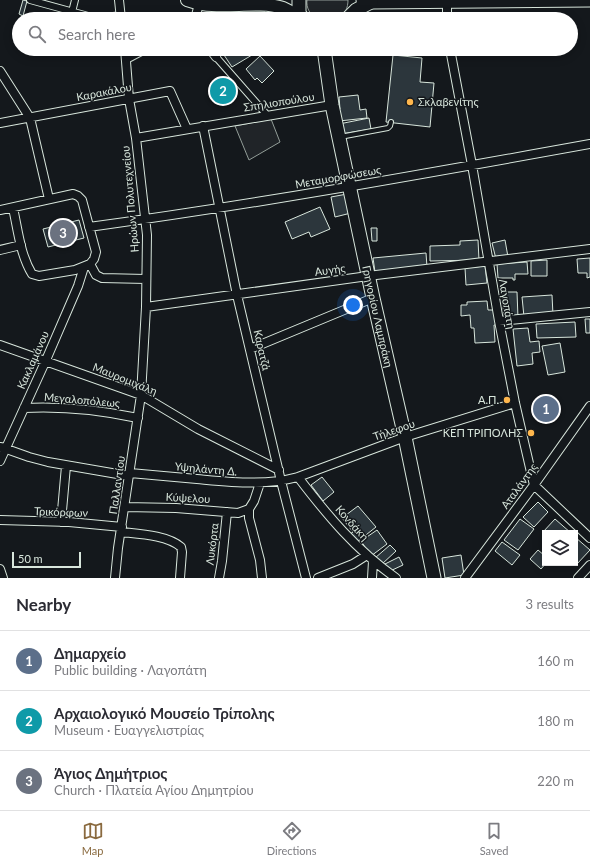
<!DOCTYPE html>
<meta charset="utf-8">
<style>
body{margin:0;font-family:Lato,sans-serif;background:#f2f2f3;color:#2b2b33}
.controls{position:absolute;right:12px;bottom:12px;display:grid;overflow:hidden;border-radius:0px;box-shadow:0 2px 10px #0003}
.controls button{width:36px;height:36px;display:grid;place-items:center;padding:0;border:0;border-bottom:1px solid #e1e1e2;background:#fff;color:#2b2b33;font:20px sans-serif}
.scale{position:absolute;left:12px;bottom:10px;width:69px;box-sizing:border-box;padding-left:4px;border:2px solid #d8e6dc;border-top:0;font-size:11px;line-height:14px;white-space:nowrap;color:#d8e6dc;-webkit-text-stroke:3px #14181c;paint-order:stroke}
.you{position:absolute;left:353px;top:305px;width:14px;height:14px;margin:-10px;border:3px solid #fff;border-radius:50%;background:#1a73e8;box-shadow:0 0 0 6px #1a73e833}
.badge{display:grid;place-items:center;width:26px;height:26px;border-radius:50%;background:#8a6a3f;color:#fff;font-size:13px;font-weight:700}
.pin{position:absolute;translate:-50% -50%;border:2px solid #fff;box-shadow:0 1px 4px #0006}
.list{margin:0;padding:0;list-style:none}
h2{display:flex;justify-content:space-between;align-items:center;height:52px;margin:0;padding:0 16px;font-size:17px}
h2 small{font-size:13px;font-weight:400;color:#7c7c81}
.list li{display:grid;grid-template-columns:26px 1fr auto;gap:12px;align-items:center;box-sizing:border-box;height:60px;padding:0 16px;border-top:1px solid #e1e1e2}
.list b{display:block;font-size:15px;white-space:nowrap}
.list p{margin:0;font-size:13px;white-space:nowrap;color:#7c7c81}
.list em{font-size:13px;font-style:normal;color:#7c7c81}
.icon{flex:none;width:22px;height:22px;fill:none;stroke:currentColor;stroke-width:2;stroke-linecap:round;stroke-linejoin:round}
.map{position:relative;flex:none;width:590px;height:578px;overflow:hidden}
.search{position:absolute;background:#fff;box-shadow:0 2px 10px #0003;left:12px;right:12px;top:12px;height:44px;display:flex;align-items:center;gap:10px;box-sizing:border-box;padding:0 14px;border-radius:22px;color:#7c7c81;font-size:15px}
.sheet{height:232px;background:#fff}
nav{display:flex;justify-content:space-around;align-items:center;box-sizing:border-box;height:56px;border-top:1px solid #e1e1e2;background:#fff;font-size:11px;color:#7c7c81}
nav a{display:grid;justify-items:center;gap:2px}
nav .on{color:#8a6a3f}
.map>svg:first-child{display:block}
.green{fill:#202428;stroke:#939e99}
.building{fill:#2c363c;stroke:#d8e6dc}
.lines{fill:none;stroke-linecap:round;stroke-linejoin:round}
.service-casing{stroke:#d8e6dc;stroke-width:6}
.pedestrian-casing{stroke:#d8e6dc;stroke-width:8}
.minor-casing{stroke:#d8e6dc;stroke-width:10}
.secondary-casing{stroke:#d8e6dc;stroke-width:14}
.primary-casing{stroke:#d8e6dc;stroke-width:15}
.service{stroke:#14181c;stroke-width:4}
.pedestrian{stroke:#14181c;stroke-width:6}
.minor{stroke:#14181c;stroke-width:8}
.secondary{stroke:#14181c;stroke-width:12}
.primary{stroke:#14181c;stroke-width:13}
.poi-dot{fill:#ffb74d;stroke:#14181c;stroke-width:1.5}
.labels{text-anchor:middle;stroke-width:3;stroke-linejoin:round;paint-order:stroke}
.street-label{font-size:11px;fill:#d8e6dc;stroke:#14181c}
.poi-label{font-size:11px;fill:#d8e6dc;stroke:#14181c;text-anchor:end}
</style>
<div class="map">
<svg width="590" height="578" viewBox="0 0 590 578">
<rect width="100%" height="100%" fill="#14181c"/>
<!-- green -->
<path class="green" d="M307 0H348C348 8 345 14 339 19H316C310 14 306 8 307 0Z
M271 119 280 142 249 160 235 126Z"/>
<!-- building -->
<path class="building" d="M23 0 27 1 23 16 19 14Z
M265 12V19H203V15L206 13Z
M220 49H257V52L232 67Z
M393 55 422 58 420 82 434 83 430 127 386 122Z
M260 56 274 71 262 83 257 78 255 80 246 69Z
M358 95 360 110 366 109 367 118 339 121 337 110 340 109 339 97Z
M369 118 371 129 341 134 339 124Z
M347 194 351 213 335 217 331 197Z
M320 207 330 229 311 237 309 232 292 239 285 222Z
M79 220 84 238 48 247 43 229Z
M371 228H377V241H372Z
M478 240 479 260 430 261V246L460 245V241Z
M505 240 508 257 496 259 492 243Z
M426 253 427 267 375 272 373 258Z
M590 258V277L587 278V273H578L577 259Z
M547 260V276H531V261Z
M527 262 528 274H515V280H513V278H498L497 264Z
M485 266 487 283 466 285 465 268Z
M502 291H507V292H517L518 318 504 319Z
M552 295 553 315 524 317 522 297Z
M487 301 488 310H496V325H494L495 342 475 343 474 328H471L470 315 461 316V305H467V302Z
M585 319H590V333H586Z
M575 322 576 337 537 338 536 324Z
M528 328 530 342 539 341 540 352 532 353 533 364 517 366 513 329Z
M560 343 565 372 548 375 542 346Z
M322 477 334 492 323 501 311 485Z
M538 502 548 512 534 527 523 517Z
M358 506 376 527 357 542 350 534 353 532 342 518Z
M520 519 534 529 518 550 504 540Z
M555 519 571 533H545V534L543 532Z
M377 530 387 544 371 556 361 541Z
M575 537 590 550 577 564 575 562Z
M502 542 520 555 512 565 495 551Z
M390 545 396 551 381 565 375 558Z
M538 550 545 556V563H546L541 569 530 559Z
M461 555 464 575 445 578 442 558Z
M399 557 403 565 388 572 385 564Z"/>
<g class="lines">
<!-- service casing -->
<g class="service-casing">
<path id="service" d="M340 137 388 128 390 126 391 122"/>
</g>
<!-- pedestrian casing -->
<g class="pedestrian-casing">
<path id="pedestrian" d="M30 0 92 17 98 18 121 15
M72 12 75 0
M216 57 267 115"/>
</g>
<!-- minor casing -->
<g class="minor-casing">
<path id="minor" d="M119 0 121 19
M447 1V19
M195 19 199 4
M210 49 216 57
M450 49 472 165 499 321 515 403 534 485 590 538
M126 59 145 49
M0 71 30 118 49 199
M0 123 170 91 187 129
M203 126 237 295 281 481 306 578
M136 138 332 105
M0 210 73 194 78 196 82 200 96 252 94 259 90 264 75 270 39 276 32 274C20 254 18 230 13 208
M89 227C257 204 424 174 590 144
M0 250 21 245
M90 264 96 275 102 278 146 279
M146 307 368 276 590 249
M499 321 590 312
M0 345 141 395 198 429 279 470
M250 349 373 298
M24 408C62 406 100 410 138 418
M1 447 29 457 48 462 129 476
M0 461 46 360 78 286 84 267
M130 473C152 475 175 477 197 479 231 482 265 486 298 477L405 437 515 403
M298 477C327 515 356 550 396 578
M260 483 254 501 249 509V518L260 560 262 578
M125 507 176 508 238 513 249 509
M0 520 69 522 122 527
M61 522 66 466
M121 532C139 534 167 535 181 547L182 552 180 578
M0 569 3 578
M115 578 118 548 141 395 146 307 147 235 136 138 129 99 125 49
M219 578 222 561 227 512
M318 578 353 564 367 555
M372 578 373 561
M465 578 534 485 590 406
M578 578 590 565"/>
</g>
<!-- secondary casing -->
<g class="secondary-casing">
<path id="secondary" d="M187 0C196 3 203 5 212 5 235 7 260 1 283 8 290 11 296 15 302 19"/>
</g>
<!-- primary casing -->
<g class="primary-casing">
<g id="primary">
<path d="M299 0V13L303 19"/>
<path d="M363 0 371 2 590 0"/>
<path d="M347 19 356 10 371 2"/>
<path id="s1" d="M324 49 332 105 373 298 405 437 434 578"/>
</g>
</g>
<!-- service -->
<use href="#service" class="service"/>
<!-- pedestrian -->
<use href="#pedestrian" class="pedestrian"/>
<!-- minor -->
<use href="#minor" class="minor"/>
<!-- secondary -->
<use href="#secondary" class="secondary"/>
<!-- primary -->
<use href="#primary" class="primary"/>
</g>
<!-- markers -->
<g class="poi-dot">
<circle cx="410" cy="102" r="4"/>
<circle cx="507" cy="400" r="4"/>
<circle cx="531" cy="433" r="4"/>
</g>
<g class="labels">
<!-- street labels -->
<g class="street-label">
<text transform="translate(104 92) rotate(-11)" y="4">Καρακάλου</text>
<text transform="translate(279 102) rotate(-9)" y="4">Σπηλιοπούλου</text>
<text transform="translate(338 177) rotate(-10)" y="4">Μεταμορφώσεως</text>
<text transform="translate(130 199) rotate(-95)" y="4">Ηρώων Πολυτεχνείου</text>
<text transform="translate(330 270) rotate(-8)" y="4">Αυγής</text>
<text transform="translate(507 304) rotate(80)" y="4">Λαγοπάτη</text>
<text dy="4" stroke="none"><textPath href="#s1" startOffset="273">Γρηγορίου Λαμπράκη</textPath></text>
<text transform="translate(262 350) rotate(77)" y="4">Καρατζά</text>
<text transform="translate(33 360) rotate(-66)" y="4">Κακλαμάνου</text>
<text transform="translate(125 379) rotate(22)" y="4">Μαυρομιχάλη</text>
<text transform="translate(82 400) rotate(5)" y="4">Μεγαλοπόλεως</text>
<text transform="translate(394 430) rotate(-19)" y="4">Τήλεφου</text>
<text transform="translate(206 469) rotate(5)" y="4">Υψηλάντη Δ.</text>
<text transform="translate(117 485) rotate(-82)" y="4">Παλλαντίου</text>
<text transform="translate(519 486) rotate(-54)" y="4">Αταλάντης</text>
<text transform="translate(188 498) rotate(3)" y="4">Κύψελου</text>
<text transform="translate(61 512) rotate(2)" y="4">Τρικόρφων</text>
<text transform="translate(352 523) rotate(48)" y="4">Κονδάκη</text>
<text transform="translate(212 544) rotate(-83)" y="4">Λυκόρτα</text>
</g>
<!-- poi labels -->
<g class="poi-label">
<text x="418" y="106" text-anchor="start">Σκλαβενίτης</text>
<text x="499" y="404">Α.Π.</text>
<text x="523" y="437">ΚΕΠ ΤΡΙΠΟΛΗΣ</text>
</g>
</g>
</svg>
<div class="controls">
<button><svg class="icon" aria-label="layers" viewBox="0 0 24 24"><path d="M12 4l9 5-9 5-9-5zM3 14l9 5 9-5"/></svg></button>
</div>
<div class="scale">50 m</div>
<div class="you"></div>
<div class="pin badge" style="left:546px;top:409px;background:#5c6f8a">1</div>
<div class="pin badge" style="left:223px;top:91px;background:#0f9aa8">2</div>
<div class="pin badge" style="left:63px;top:233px;background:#6b7280">3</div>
<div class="search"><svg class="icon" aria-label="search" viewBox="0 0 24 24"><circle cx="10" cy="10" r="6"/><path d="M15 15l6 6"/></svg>Search here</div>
</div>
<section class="sheet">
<h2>Nearby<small>3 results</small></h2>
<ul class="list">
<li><span class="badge" style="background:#5c6f8a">1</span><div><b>Δημαρχείο</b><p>Public building · Λαγοπάτη</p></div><em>160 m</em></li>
<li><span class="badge" style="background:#0f9aa8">2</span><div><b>Αρχαιολογικό Μουσείο Τρίπολης</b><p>Museum · Ευαγγελιστρίας</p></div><em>180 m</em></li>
<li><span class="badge" style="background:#6b7280">3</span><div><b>Άγιος Δημήτριος</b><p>Church · Πλατεία Αγίου Δημητρίου</p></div><em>220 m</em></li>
</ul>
</section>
<nav>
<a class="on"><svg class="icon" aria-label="map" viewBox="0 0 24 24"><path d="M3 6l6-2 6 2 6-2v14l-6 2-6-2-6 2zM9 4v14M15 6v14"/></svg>Map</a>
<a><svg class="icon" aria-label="directions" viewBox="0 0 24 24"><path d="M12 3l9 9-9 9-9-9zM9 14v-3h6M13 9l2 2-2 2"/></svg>Directions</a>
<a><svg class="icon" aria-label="saved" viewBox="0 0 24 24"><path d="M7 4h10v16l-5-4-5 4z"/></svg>Saved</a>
</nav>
